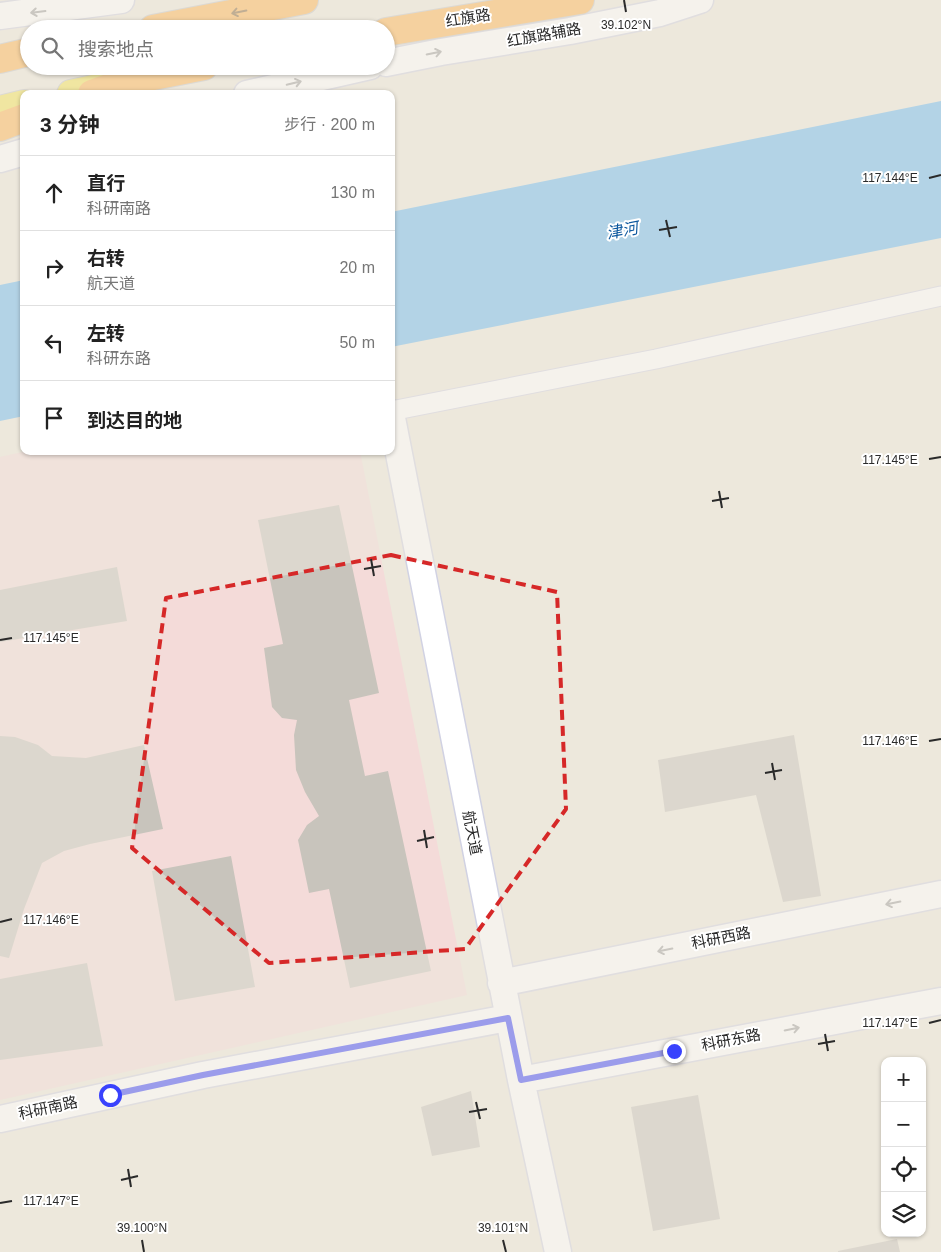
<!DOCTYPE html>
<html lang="zh">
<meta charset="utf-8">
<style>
body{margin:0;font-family:Arial,"Noto Sans SC",sans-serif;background:#f2f2f2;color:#222}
.controls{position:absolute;right:15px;bottom:15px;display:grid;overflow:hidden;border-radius:10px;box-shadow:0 1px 4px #0004}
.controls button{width:45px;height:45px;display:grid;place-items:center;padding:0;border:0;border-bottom:1px solid #e0e0e0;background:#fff;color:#222;font:25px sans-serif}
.stop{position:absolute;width:15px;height:15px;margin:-11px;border:4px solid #3942fd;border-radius:50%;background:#fff}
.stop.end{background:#3942fd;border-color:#fff;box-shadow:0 1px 5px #0008}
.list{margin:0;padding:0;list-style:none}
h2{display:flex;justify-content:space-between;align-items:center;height:65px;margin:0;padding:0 20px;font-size:21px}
h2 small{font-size:16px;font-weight:400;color:#767676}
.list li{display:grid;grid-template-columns:32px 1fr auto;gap:15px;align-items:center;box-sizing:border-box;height:75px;padding:0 20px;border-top:1px solid #e0e0e0}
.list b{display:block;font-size:19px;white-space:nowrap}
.list p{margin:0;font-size:16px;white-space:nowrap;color:#767676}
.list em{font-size:16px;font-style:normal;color:#767676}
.icon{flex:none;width:28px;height:28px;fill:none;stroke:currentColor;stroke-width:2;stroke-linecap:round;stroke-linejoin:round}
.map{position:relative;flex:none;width:941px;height:1252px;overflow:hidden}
.search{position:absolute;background:#fff;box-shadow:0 1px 4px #0004;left:20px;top:20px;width:375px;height:55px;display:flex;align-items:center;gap:12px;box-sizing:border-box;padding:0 18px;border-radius:28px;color:#767676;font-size:19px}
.panel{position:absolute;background:#fff;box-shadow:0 1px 4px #0004;left:20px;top:90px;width:375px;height:365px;border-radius:10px}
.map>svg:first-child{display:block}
.medical{fill:#f4dbd9}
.water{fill:#6dbbf1}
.building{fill:#c8c4bc}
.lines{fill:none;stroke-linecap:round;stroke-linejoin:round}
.street-casing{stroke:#d1d2e3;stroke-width:21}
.secondary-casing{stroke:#d1d2e3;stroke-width:29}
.primary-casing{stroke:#c8c8c8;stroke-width:30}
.highway-casing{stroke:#c8c8c8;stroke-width:30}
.street{stroke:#fff;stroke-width:19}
.secondary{stroke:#fff;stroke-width:26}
.primary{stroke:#f3e55a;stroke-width:28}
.highway{stroke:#ffb655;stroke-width:28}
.oneway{stroke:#9f9f9f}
.oneway2{stroke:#8a693d}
.route{stroke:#3942fd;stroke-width:6}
.marked{fill:none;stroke:#d62828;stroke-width:4;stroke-dasharray:10 6;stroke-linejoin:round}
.ticks{fill:none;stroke:#2a2a2a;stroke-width:2}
.labels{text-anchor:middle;stroke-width:4;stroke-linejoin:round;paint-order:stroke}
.street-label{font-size:15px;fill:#2a2a2a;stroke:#fff}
.water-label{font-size:16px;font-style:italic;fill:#0b579e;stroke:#fff}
.ticks-label{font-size:12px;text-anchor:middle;fill:#2a2a2a;stroke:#fff;stroke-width:4;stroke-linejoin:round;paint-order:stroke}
</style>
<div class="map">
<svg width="941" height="1252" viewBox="0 0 941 1252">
<rect width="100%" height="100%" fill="#ede8dc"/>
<!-- medical -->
<path class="medical" d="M27 451H360L467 995 0 1100V457Z"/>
<!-- water -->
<path class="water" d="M941 101V238L391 347V212Z
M24 280V416L0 421V285Z"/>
<!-- building -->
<path class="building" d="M339 505 379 693 349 700 365 776 388 771 431 971 350 988 329 889 309 893 298 840 307 825 319 816 305 792 296 770 294 735 297 720 282 718 272 707 264 648 283 644 258 520Z
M117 567 127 621 0 642V590Z
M794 735 821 896 783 902 756 795 665 812 658 760Z
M0 736 15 737 38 745 52 756 86 758 144 745 163 829 90 844 64 851 42 863 24 909 9 958 0 956Z
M231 856 255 987 175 1001 152 871Z
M87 963 103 1046 0 1060V979Z
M471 1091 480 1147 432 1156 421 1107Z
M698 1095 720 1219 653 1231 631 1107Z
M897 1239 900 1252H838V1251Z"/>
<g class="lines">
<!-- street casing -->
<g class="street-casing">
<path id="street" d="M391 411 656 359 941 296"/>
</g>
<!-- secondary casing -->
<g class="secondary-casing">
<path id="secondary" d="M0 16 121 0
M386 63 441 52 570 31 660 13 700 0
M247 94 370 66
M0 159 24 152
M391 413 521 1080 558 1252
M501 983 941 894
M521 1080 941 1001
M0 1119 203 1075 508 1018"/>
</g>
<!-- primary casing -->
<g class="primary-casing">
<path id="primary" d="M71 94 116 84
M0 110 24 104"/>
</g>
<!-- highway casing -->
<g class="highway-casing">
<path id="highway" d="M153 29 304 0
M386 32 580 0
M0 59 29 52
M92 94 128 81 204 66
M0 127 24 118"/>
</g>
<!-- street -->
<use href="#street" class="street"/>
<!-- secondary -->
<use href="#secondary" class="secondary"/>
<!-- primary -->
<use href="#primary" class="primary"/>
<!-- highway -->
<use href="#highway" class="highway"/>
</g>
<!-- one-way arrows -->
<defs><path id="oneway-shaft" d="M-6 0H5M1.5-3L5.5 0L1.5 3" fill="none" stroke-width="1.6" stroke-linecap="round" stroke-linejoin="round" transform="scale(1.25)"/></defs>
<g class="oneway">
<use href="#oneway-shaft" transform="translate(38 12) rotate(173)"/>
<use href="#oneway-shaft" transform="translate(434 53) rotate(-11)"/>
<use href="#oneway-shaft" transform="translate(294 83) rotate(-13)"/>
<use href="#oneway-shaft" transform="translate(893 903) rotate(169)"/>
<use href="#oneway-shaft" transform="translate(665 950) rotate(169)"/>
<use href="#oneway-shaft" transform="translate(792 1029) rotate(-11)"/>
</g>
<use class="oneway2" href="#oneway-shaft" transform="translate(239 12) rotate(169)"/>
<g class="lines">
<!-- route -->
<path class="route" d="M110 1095 203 1075 508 1018 521 1080 674 1051"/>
</g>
<!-- marked area -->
<path d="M0 0H941V1252H0ZM391 555 557 592 566 809 465 949 269 963 132 848 166 598Z" fill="#ede8dc" fill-opacity=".55" fill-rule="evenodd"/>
<path class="marked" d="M391 555 557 592 566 809 465 949 269 963 132 848 166 598Z"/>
<!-- ticks -->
<path class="ticks" d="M624 0 626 12M929 178 941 175M666 220 670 237M659 230 677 227M929 459 941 457M719 491 722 508M712 501 729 498M371 559 374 576M364 569 381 566M0 640 12 638M929 741 941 739M772 763 775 780M765 773 782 770M424 830 427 848M417 841 434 837M0 922 12 919M929 1023 941 1020M825 1034 828 1051M818 1044 835 1041M476 1102 480 1119M469 1112 487 1109M128 1169 131 1187M121 1180 138 1176M0 1203 12 1201M142 1240 144 1252M503 1240 506 1252"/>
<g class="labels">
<!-- street labels -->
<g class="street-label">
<text transform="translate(468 18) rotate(-9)" y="5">红旗路</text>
<text transform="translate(544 35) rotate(-10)" y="5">红旗路辅路</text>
<text transform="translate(472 833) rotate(79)" y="5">航天道</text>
<text transform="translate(721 938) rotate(-11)" y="5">科研西路</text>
<text transform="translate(731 1040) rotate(-11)" y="5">科研东路</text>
<text transform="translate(48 1108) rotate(-12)" y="5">科研南路</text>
</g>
<!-- water labels -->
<g class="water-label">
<text transform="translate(622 230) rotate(-11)" y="6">津河</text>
</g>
</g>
<g class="ticks-label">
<text x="626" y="29">39.102°N</text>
<text x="890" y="182">117.144°E</text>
<text x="890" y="464">117.145°E</text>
<text x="51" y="642">117.145°E</text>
<text x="890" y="745">117.146°E</text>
<text x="51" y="924">117.146°E</text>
<text x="890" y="1027">117.147°E</text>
<text x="51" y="1205">117.147°E</text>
<text x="142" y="1232">39.100°N</text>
<text x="503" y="1232">39.101°N</text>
</g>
</svg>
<div class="controls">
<button>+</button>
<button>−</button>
<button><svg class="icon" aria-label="locate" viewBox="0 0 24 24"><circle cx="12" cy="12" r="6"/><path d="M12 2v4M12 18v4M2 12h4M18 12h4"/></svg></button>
<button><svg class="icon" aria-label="layers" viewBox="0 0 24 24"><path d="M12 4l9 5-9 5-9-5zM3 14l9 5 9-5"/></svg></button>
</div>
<div class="stop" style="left:110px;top:1095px"></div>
<div class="stop end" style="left:674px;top:1051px"></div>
<div class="search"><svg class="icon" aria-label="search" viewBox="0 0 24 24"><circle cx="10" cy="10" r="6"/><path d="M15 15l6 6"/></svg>搜索地点</div>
<section class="panel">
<h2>3 分钟<small>步行 · 200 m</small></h2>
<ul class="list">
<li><svg class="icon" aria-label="ahead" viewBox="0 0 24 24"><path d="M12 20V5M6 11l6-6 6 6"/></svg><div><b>直行</b><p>科研南路</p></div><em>130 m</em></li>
<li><svg class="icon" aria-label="right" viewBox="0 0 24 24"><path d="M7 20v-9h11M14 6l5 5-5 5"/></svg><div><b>右转</b><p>航天道</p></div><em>20 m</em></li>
<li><svg class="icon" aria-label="left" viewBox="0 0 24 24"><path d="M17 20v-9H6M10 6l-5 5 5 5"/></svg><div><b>左转</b><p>科研东路</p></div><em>50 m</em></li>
<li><svg class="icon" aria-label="arrive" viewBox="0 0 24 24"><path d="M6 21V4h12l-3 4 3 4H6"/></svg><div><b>到达目的地</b></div></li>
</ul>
</section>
</div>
